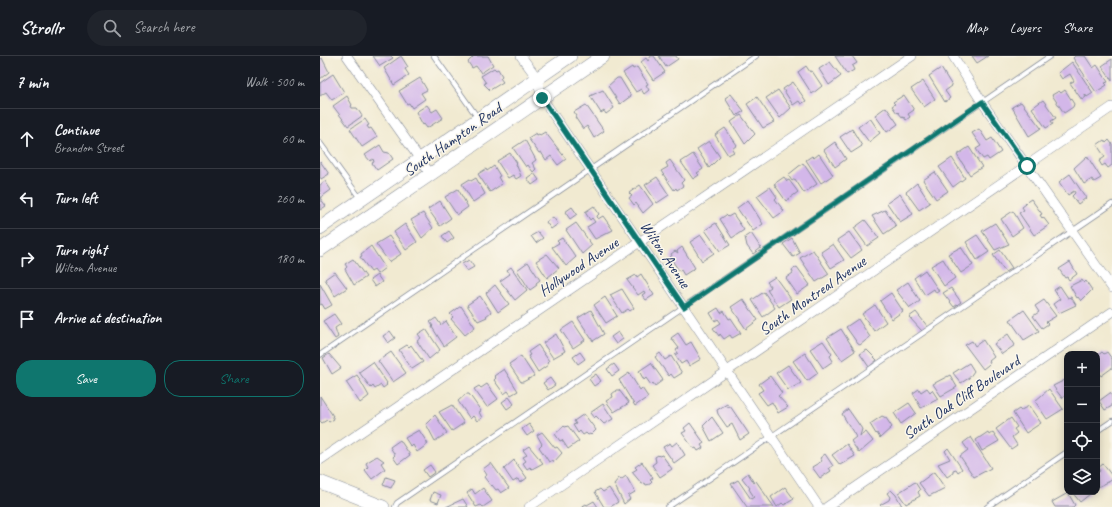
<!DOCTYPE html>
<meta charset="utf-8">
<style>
body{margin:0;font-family:Caveat,sans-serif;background:#20242c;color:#f1f3f6}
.controls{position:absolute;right:12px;bottom:12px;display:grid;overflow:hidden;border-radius:8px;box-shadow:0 2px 10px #0003}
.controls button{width:36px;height:36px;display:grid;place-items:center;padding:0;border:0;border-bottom:1px solid #363941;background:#171b24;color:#f1f3f6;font:20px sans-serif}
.stop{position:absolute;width:12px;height:12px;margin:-9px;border:3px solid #0f766e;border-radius:50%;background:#fff}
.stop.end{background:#0f766e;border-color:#fff;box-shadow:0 1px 4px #0008}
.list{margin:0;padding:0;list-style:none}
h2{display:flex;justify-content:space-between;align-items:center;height:52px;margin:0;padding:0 16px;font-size:17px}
h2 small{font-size:13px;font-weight:400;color:#9ea1a6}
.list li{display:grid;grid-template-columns:26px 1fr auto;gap:12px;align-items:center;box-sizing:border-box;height:60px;padding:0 16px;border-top:1px solid #363941}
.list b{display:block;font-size:15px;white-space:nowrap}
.list p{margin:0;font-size:13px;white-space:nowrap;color:#9ea1a6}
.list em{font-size:13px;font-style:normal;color:#9ea1a6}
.actions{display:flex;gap:8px;padding:12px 16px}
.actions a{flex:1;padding:9px 0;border:1px solid #0f766e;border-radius:16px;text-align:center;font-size:14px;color:#0f766e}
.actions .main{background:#0f766e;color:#fff}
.icon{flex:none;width:22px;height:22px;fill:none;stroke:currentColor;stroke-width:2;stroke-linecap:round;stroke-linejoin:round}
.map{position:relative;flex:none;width:792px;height:451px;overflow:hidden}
header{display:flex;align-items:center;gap:24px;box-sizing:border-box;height:56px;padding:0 20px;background:#171b24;border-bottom:1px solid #363941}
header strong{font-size:19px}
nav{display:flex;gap:22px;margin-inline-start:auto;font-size:14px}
.search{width:280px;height:36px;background:#20242c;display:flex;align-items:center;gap:10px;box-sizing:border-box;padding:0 14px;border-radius:22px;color:#9ea1a6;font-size:15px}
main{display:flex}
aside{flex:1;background:#171b24}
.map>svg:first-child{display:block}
.building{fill:#d3b7e9}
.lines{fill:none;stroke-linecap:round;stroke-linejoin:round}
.lane-casing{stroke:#868c98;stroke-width:6}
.street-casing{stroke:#868c98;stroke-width:10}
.secondary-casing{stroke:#868c98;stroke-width:14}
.lane{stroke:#fff;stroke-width:4.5}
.street{stroke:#fff;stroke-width:9}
.secondary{stroke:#fff;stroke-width:13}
.route{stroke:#0f766e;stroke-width:5}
.labels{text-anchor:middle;stroke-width:3;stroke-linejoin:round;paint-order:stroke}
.street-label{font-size:16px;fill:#1b2f5e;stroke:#fbf7ec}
</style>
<header>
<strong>Strollr</strong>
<div class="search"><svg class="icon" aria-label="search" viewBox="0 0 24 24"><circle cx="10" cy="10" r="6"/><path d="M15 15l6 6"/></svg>Search here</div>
<nav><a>Map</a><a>Layers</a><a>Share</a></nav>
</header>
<main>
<aside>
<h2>7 min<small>Walk · 500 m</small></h2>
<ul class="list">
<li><svg class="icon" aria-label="ahead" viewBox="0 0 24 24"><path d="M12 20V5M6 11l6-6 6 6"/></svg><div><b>Continue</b><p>Brandon Street</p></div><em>60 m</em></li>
<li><svg class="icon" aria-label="left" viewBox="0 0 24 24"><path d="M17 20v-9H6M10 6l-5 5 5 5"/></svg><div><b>Turn left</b></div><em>260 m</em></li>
<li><svg class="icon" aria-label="right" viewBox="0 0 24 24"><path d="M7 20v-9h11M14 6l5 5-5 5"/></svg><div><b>Turn right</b><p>Wilton Avenue</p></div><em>180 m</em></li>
<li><svg class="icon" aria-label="arrive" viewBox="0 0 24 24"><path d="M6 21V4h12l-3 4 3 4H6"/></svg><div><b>Arrive at destination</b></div></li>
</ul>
<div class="actions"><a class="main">Save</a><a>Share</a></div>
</aside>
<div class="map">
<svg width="792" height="451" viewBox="0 0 792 451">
<rect width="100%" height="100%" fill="#fbf7ec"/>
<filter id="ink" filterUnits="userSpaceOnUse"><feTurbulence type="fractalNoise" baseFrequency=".025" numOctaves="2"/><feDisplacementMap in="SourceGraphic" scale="8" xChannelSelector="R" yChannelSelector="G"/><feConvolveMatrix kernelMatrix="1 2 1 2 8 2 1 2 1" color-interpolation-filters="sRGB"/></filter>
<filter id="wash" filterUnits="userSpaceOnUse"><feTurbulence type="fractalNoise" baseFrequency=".012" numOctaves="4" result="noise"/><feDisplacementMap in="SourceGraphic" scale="16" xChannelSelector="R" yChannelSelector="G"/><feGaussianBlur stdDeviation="0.9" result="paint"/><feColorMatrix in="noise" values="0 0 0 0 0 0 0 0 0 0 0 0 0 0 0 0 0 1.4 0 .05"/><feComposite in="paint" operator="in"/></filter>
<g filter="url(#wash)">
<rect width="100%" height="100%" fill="#f1ead1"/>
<g id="blocks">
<!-- building -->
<path class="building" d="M53 0H71L73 2 60 10Z
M81 0 88 11 85 13 89 19 74 29 64 12Z
M154 0H168L173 9 161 17 156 10 152 12 148 6Z
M331 0H334L345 16 333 24 321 6 326 2 328 5Z
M339 0H356L358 3 346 11Z
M515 0H532L537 7 532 10 534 14 527 18Z
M652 0H668L657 7Z
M755 0H765L773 12 777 9 788 26 785 27 787 29 776 36 753 2Z
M2 2 9 16 0 23V4Z
M792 3V25L782 10Z
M510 6 521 20 509 29 499 13Z
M752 6 773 37 767 41 765 38 766 41 762 44 750 27 754 25 750 18 742 23 738 17Z
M486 10 490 16 492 15 502 30 492 38 478 16Z
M312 11 313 13 317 11 328 28 326 29 329 34 324 38 321 33 316 36 303 17Z
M174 12 176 14 178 13 182 20 180 22 183 26 170 34 164 28 166 27 161 20Z
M621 12 632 30 625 35 630 42 625 46 609 20Z
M13 18 24 36 12 44 6 36 0 40V27Z
M100 22 107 34 101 37 105 43 92 52 89 47 87 48 79 35Z
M297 22H300L311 40 300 48 288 30Z
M603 25 615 43 604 51 591 33Z
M473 26 486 45 481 48 479 45 473 49 463 33Z
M283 34 294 52 286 58 284 55 281 57 270 40Z
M458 34 471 52 460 62 446 42Z
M745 34 754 48 753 51 744 57 732 39 739 35 741 37Z
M411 38 424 55 416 60 405 42Z
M584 39 594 54 588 58 590 61 586 64 584 61 583 62 578 56 577 57 572 50 575 48 573 46Z
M27 40 32 49 31 50 32 52H37L42 60 28 70 13 50Z
M437 41 454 66 443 72 427 48Z
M723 44 736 62 731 65 733 68 726 72 712 52Z
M701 46 721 72 709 80 692 51Z
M107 49 112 56 117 53 123 62 107 72 104 68 103 69 96 56Z
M266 49 284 75 274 82 267 70 263 73 255 61 257 60 254 56Z
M566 51 578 68 567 76 555 59Z
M421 59 435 78 425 88 411 66Z
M550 62 560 77 549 86 538 71Z
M45 63 49 69 47 70 49 73 51 72 57 81 42 91 30 73Z
M405 72 417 89 412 93 414 96 408 99 395 79Z
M532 73 542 90 531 97 520 81Z
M659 73 667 85 672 82 681 96 669 104 667 101 663 103 656 93 661 90 652 77Z
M225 76 246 103 238 109 231 100 226 104 221 96 219 97 208 82 216 77 217 79 219 78 220 79Z
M205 84 216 104 212 107 216 113 213 116 208 109 206 111 193 92Z
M784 84 786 87 789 84 792 88V109L788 112 785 108 782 110 779 105 785 101 777 89Z
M389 85 400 101 389 112 377 93Z
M515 86 526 103 515 111 504 94Z
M60 89 64 96 69 97 73 103 57 114 52 107 54 106 53 103 50 105 45 99Z
M649 91 662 111 650 119 637 99Z
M190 97 197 107 196 108 201 120 196 123 193 119 188 122 177 105Z
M373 98 383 113 377 117 379 119 373 123 361 106Z
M499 98 513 119 501 127 486 104 492 100 494 102Z
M767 100 781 122 774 126 772 123 764 128 754 112Z
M632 102 645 122 633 131 619 111Z
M350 104 364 124 361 127 363 130 357 134 356 132 354 134 341 115 348 111 346 107Z
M0 105 9 118 1 123 0 121Z
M483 107 497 128 484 137 475 123 472 125 468 119Z
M174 110 180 120 178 121 182 128 170 136 158 118 166 113 167 115Z
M615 116 628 135 616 143 603 124Z
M214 117 219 124 212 129 207 122Z
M750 118 766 142 758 148 752 140 755 137 754 135 748 139 739 126Z
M337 121 349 139 337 147 325 129Z
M464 121 467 125 469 124 478 136 466 145 454 128Z
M156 122 165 138 153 146 142 128 150 123 151 125Z
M5 125 11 134 0 142 6 150 0 154V129Z
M597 127 610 147 599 154 586 136Z
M320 129 333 148 323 157 316 147 314 149 309 142 312 140 309 137Z
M450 131 457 141 455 143 464 155 454 162 437 140Z
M138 133 148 151 137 159 125 141Z
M580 138 593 158 580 166 567 147Z
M711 143 722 158 720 159 722 162 723 161 729 169 714 179 699 157 704 154 702 151 706 148 705 147Z
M428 144 443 168 433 175 417 152Z
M120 145 131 162 120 170 108 153Z
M274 150 279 158 277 160 278 163 283 160 293 174 275 183 267 171 275 166 272 162 270 164 265 156Z
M252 151 257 158 250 163 245 156Z
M565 154 576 170 564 178 552 160Z
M693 155 703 172 692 180 681 163Z
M103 157 113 172 102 182 91 164Z
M413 158 424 174 412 182 400 163 406 159 408 161Z
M233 161 238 168 231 173 226 166Z
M545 164 559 182 547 190 534 172Z
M256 167 272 189 262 198 246 174Z
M396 167 410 189 400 195 385 174Z
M675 167 689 188 675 194 662 175Z
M85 168 97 186 86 194 74 176Z
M129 175 134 182 127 187 122 180Z
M218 176 223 182 216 187 211 180Z
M529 176 542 194 531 202 517 184Z
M431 177 441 192 433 198 427 190 425 181Z
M381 179 394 197 382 205 370 186Z
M657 179 669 196 657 204 646 186Z
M69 180 81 198 69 206 56 188Z
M242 182 256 201 246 210 232 191 239 187 237 185Z
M472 182 480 197 473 201 463 188Z
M513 188 524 204 511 212 501 196Z
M51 190 65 212 57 218 54 214 51 216 40 201 42 200 41 198Z
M362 191 375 212 364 219 361 214 359 215 350 201 352 200 351 198 355 195 358 197 357 195Z
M641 191 653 209 641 217 628 198Z
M493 194 509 218 496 226 480 202Z
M680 194 692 212 685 216 673 199Z
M227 198 239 212 227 222 216 205Z
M33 203 46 221 34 229 25 213 27 211 25 208Z
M623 203 635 222 624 230 611 210Z
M149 204 154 211 147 215 142 208Z
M208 206 220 224 216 227 217 229 210 234 197 214Z
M750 206 757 218 749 224 747 221 745 222 739 213Z
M191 211 207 234 195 244 180 225 190 218 187 214Z
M477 211 490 229 477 238 466 222 473 217 472 214Z
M605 214 619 235 616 237 614 233 605 239 594 222Z
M15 216 27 232 15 240 5 223Z
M321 218 334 239 326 244 322 239 325 237 324 235 318 239 307 224 316 219 317 221Z
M57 219 62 226 55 231 50 224Z
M455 221 471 243 459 251 447 234 451 231 447 226Z
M762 224 764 227 766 225 772 234 761 245 758 241 757 242 750 230Z
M588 226 600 245 590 252 576 234Z
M0 228 12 249 5 253 2 248 0 249Z
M175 229 189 248 178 256 166 237Z
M740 230 748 242 751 241 756 249 739 257 733 248 740 243 734 234Z
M631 232 641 246 634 251 623 237Z
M302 233 314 252 310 255 308 253 302 257 290 239Z
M444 236 455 252 443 261 432 244Z
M571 237 583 255 572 263 560 245Z
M160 240 171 256 166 260 167 261 158 265 147 249Z
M285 241 297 260 286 267 274 249Z
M423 243 438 264 426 273 411 251Z
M724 244 736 260 726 266 728 268 722 272 713 260 719 256 715 250Z
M555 249 566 266 554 275 542 258Z
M141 250 155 271 145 279 131 263 133 261 130 258Z
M398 252 401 257 404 255 409 263 411 262 421 277 414 281 412 282 410 279 404 283 400 278 399 280 393 272 401 267 398 263 395 265 390 257Z
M271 254 284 278 273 285 258 262Z
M704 254 719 275 704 284 690 264Z
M596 256 608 271 602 275 589 261Z
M14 258 21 268 15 272 18 281 15 283 3 265Z
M116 262 121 269 126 265 136 281 124 290 112 271 113 270 110 266Z
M538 263 550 281 540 289 538 288 526 271Z
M253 266 265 284 253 292 241 274Z
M106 273 120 294 109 303 97 285 101 282 98 278Z
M521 273 535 295 522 304 507 282Z
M70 275 75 282 68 287 63 280Z
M298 276 303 283 296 288 291 281Z
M358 277 366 289 371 286 381 303 369 310 366 305 361 308 355 299 358 297 356 294 359 292 351 282Z
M236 278 245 295 233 302 223 287Z
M688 278 695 289 682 298 674 288Z
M663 284 674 301 669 305 670 307 668 309 663 313 645 289 652 285 655 290Z
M503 285 512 298 510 300 513 305 503 312 490 293Z
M87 289 89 291 91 289 103 306 92 313 79 294Z
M218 289 229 305 227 307 228 309 218 316 208 300 210 299 208 296Z
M547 294 557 304 549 311 540 298Z
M71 296 86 317 73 326 58 305Z
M260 296 265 303 258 308 253 301Z
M782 296 784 298 787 296 792 303V312L781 320 777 314V300Z
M340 297 345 304 351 300 362 317 354 322 351 318 349 320 335 301Z
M485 297 498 317 487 325 473 305Z
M9 298 21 312 12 318 3 302Z
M201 300 214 320 203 326H201L189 308Z
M53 306 67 327 66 328 67 329 63 332 61 329 55 333 53 330 51 332 39 316Z
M331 307 343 324 335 330 333 327 331 329 326 322 324 324 319 315Z
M649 307 654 315 649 322 641 327 633 317Z
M294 308 299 315 292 320 287 313Z
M468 309 481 327 468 334 456 317Z
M184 313 198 335 191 339 188 335 184 338 174 324 176 322 174 320Z
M309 317 320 334 322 332 328 341 315 350 299 324Z
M276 318 281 325 274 330 269 323Z
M37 319 49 340 40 347 26 326Z
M630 319 637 331 621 340 613 328Z
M450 320 462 337 458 340 468 351 458 357 452 346 447 349 438 337 443 334 439 328Z
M230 322 235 329 228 334 223 327Z
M747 323V339L742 342 733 330Z
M167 328 178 343 167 351 154 333 159 330 161 332Z
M607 332 610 336 612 334 618 343 601 352 593 337 599 333 601 336Z
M729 333 743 353 727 363 715 345Z
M297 334H299L309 347 294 356 286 345 293 341 292 338Z
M790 337 792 340V350L785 354 779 345Z
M146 338H149L161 355 159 356 162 362 157 365 153 360 150 363 138 345Z
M0 340 13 360H12L14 363 9 366 7 364 2 367 0 365Z
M189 341 194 348 187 353 182 346Z
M589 347 596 357 581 368 574 357Z
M283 348 293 363 284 368 276 360 274 362 270 357Z
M407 348 408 351 410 350 429 378 420 384 412 368 407 371 398 358 397 354Z
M132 349 144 367 132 375 119 356Z
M709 350 721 367 706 377 693 357 699 353 701 355V354Z
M528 353 542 373 540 380 546 376 553 385 539 397 531 385 536 381 522 358Z
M264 358 276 374 271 379 270 378 268 379 266 377 263 379 260 375 258 377 253 369 256 368 254 365Z
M115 359 127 377 115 385 106 368Z
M562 360 566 362 572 371 560 382 557 377 556 378 550 368Z
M392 361 403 377 391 385 383 370Z
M691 362 697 371 694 373 697 377 692 381 697 389 691 393 676 373Z
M370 367 384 387 381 389 383 392 378 395 376 392 374 393 362 377 366 375 364 372Z
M209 368 214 375 207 380 202 373Z
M244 370 245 371 248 370 259 385 248 393 242 384 240 385 235 378Z
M99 374 108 388 97 396 93 389 91 391 85 382Z
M222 376 235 392 237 391 242 397 234 406 233 404 229 406 219 391 222 388 217 379Z
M668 376 669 379 673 376 679 385 662 395 656 384Z
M651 381 671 412 654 421 640 400 648 394 643 387Z
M80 384 90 399 78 408 73 401 75 399 70 391Z
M357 386 365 399 354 407 343 391 350 387 352 390Z
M527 388 535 400 520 409 512 399Z
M209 390 223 407 212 413 210 411 207 413 203 407 206 405 203 401 207 399 203 394Z
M628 392 642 413 638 416 636 413 633 414V417L627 421 618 408 630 403 625 395Z
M505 398 513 410 509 412 511 415 500 422 492 411 502 405 500 402Z
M338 399 339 400 342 399 352 413 340 421 332 409 336 406 335 401Z
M57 400 64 405 61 407 65 413 52 423 45 414 48 411 46 407Z
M194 404 207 422 200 427 198 423 193 426 184 413Z
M322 406 333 422 330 424 332 426 330 428 326 429 325 427 322 428 312 416 317 413 315 411Z
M171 407 189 432 181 437 178 433 176 434 172 429 171 430 164 421 167 419 163 413Z
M783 408 792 420V424L778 431 777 417 780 415 778 412Z
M110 409 115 416 108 421 103 414Z
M614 416 625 432 609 440 599 427Z
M428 417 434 427 436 425 454 451H427L411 428 418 424 431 443 434 441 429 433 430 432 422 422Z
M306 420 315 436 308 440 310 443 304 448 294 428 299 422 302 423Z
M66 421 75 424 71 432 63 429Z
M595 426 600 434 598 436 600 440 586 448 578 437Z
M465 431 474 443 464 449 462 447 457 451 451 441Z
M163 432 172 445 163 451 161 449 156 451 147 437 152 433 155 438Z
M289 432 298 446 290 451H284L275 436 280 433 283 436Z
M571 434 576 439 582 450 562 451 560 449 569 444 570 441 567 437Z
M113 436 121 439 118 447 110 444Z
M752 436H769L770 438 760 446Z
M748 437 755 449 753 451H735L732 446Z
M143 443 148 451H126Z
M274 445 278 451H261L266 448 267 449Z"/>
</g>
</g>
<g filter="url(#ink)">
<use href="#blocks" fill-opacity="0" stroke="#868c98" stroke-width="1"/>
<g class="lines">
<!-- lane casing -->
<g class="lane-casing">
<path id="lane" d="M114 0 158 62
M0 87 40 142
M0 299 436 0
M777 375 792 365
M75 451 77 447 730 0
M348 451 792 148
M667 451 747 396"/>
</g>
<!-- street casing -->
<g class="street-casing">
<path id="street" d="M27 0 111 119
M201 0 217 22 222 42 499 451
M633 0 662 46 792 232
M0 404 592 0
M209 451 792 51
M507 451 792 256"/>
</g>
<!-- secondary casing -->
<g class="secondary-casing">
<path id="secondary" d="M0 172 250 0
M0 194 283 0
M0 426 63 451"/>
</g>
<!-- lane -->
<use href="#lane" class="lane"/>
<!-- street -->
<use href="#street" class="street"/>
<!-- secondary -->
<use href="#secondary" class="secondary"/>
</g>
</g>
<g class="lines" filter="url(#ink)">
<!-- route -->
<path class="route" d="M222 42 364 251 662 46 707 110"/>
</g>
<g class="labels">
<!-- street labels -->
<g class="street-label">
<text transform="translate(132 83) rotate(-35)" y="6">South Hampton Road</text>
<text transform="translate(346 198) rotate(56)" y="6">Wilton Avenue</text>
<text transform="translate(258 210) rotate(-34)" y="6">Hollywood Avenue</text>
<text transform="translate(492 239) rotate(-35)" y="6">South Montreal Avenue</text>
<text transform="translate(641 341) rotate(-34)" y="6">South Oak Cliff Boulevard</text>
</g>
</g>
</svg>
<div class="controls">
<button>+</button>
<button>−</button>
<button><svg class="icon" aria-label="locate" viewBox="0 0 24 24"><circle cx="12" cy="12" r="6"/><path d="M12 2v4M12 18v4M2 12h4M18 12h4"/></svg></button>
<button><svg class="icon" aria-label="layers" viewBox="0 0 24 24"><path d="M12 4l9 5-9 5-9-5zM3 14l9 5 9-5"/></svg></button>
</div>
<div class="stop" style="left:707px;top:110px"></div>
<div class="stop end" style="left:222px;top:42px"></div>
</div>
</main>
